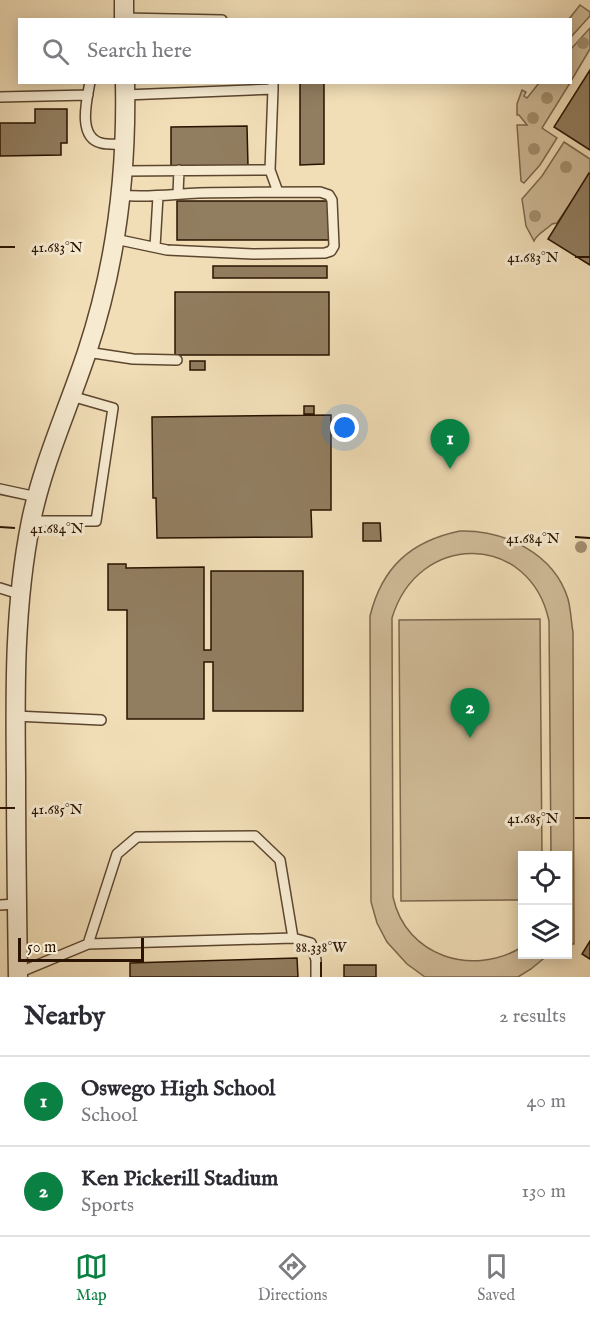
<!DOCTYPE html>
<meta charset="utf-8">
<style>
body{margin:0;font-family:"IM FELL English",serif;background:#f2f2f3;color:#2b2b33}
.controls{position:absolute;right:18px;bottom:18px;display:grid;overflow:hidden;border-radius:0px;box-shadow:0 3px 15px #0003}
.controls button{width:54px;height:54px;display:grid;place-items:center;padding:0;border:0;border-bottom:2px solid #e1e1e2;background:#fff;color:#2b2b33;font:30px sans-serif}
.scale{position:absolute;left:18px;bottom:15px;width:126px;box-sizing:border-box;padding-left:6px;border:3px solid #2a1300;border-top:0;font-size:16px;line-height:21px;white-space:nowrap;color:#2a1300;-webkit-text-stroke:4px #f6ead0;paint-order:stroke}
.you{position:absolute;left:345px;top:428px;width:21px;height:21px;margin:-15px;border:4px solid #fff;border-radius:50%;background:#1a73e8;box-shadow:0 0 0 9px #1a73e833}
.badge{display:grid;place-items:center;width:39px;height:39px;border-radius:50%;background:#0b8043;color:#fff;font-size:20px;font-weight:700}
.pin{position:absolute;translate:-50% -50px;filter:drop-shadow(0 2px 3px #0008)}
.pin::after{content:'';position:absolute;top:32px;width:21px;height:18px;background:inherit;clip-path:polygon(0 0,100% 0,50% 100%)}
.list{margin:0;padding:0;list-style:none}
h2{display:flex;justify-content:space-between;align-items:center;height:78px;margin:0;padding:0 24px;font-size:26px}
h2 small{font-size:20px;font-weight:400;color:#7c7c81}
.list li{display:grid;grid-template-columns:39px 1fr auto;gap:18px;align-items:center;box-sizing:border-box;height:90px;padding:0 24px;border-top:2px solid #e1e1e2}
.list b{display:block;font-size:22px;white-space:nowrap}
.list p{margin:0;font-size:20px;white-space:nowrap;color:#7c7c81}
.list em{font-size:20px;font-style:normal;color:#7c7c81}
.icon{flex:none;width:33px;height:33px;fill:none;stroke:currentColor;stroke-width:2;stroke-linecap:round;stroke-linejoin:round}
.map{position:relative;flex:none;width:590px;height:977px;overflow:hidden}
.search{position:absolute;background:#fff;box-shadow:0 3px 15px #0003;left:18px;right:18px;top:18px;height:66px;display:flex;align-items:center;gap:15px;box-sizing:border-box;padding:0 21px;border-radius:0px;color:#7c7c81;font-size:22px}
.sheet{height:258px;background:#fff}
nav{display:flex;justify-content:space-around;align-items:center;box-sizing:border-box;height:84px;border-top:2px solid #e1e1e2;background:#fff;font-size:16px;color:#7c7c81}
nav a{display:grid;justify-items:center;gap:3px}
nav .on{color:#0b8043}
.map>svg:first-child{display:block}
.green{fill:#cfbb98;stroke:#7c674c;stroke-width:1.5}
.building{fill:#917d5f;stroke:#2a1300;stroke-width:1.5}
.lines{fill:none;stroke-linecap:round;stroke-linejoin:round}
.lane-casing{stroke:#5c462e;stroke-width:12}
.street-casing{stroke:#5c462e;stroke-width:21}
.lane{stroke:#f6ead0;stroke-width:9}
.street{stroke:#f6ead0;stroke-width:18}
.tree{fill:#a38f70}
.ticks{fill:none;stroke:#2a1300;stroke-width:2}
.ticks-label{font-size:15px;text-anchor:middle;fill:#2a1300;stroke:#f6ead0;stroke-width:6;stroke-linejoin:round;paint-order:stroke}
</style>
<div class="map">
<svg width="590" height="977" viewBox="0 0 590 977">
<rect width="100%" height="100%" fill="#f1deb7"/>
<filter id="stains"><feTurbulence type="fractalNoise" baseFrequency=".00333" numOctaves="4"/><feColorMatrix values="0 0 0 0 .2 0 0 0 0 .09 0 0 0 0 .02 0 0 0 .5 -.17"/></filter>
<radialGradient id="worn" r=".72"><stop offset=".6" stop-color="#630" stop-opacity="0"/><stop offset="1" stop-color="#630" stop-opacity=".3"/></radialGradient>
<!-- green -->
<path class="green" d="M580 5 590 12V16L571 37 569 19Z
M590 28V49L571 81V49Z
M539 83H570L542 128 557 138 540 165 524 183 521 181 517 125H527L519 115H517V104L522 90 526 92 524 96 527 98Z
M564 142 590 159V174L557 223 552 224C546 230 537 234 534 241L526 226 522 199 542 176Z
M460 531C504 530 554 553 568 599 571 610 571 621 573 632L574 944H568V856L551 855 549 621C530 532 418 531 392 618L393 897C406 957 473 977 522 947V954L548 955 531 969 518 977H425L407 964 387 942 377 923 371 902 370 616C382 567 411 541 460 531Z
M540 619 542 855 522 856V900L401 901 399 620Z"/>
<!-- building -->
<path class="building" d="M590 70V150L554 127Z
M300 82H324V164L300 165Z
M35 109H67V143H61V155L0 156V123H35Z
M247 126 248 166H171V127Z
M589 173 590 174V265L548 239Z
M177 201H329V240H177Z
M213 266H327V278H213Z
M175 292H329V355H175Z
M190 361H205V370H190Z
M304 406H314V414H304Z
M331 415V510H311L312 537 157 538 156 498H153L152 417Z
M363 523H380L381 541H363Z
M108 564H126V568L204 567V650H211V571H303V711H213V662H204V719H127V610H108Z
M590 941V959L582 954Z
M297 958 298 977H130V963Z
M344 965H376V977H344Z"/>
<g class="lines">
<!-- lane casing -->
<g class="lane-casing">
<path id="lane" d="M124 18 222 20
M90 82C87 99 77 137 101 143 108 145 118 144 125 144
M125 95 273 89V83
M0 97 88 95
M270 170 278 192
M123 171 270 170 273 89
M178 194 179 170
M115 239 167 250 253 254 325 253 331 251 334 246 332 200 329 195 320 192C280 192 239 192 199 193 173 194 147 198 121 195
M155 247 158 196
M87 352 133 359 177 360
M0 489 37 497
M32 521H96L113 408 71 396
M0 588 19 594
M15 716 101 720
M0 905 17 904
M88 944 117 854 137 837 255 836 280 860 293 938
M18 973 88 944 293 938 311 943 316 960V977"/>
</g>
<!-- street casing -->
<g class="street-casing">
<path id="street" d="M124 0V20
M18 977C17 910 16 843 16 776 15 690 14 606 31 521 43 463 68 409 87 352 116 265 127 174 125 82"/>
</g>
<!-- lane -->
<use href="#lane" class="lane"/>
<!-- street -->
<use href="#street" class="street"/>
</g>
<!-- trees -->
<g class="tree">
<circle cx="583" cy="43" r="6"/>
<circle cx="547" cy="98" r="6"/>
<circle cx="533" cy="118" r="6"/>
<circle cx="534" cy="149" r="6"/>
<circle cx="566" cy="167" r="6"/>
<circle cx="535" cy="216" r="6"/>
<circle cx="581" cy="547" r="6"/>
</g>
<!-- ticks -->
<path class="ticks" d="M0 247H15M575 257H590M0 527 15 528M575 537 590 538M0 808H15M575 818H590M321 977V962"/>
<g class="ticks-label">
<text x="57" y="252">41.683°N</text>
<text x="533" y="262">41.683°N</text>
<text x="57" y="533">41.684°N</text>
<text x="533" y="543">41.684°N</text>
<text x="57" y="814">41.685°N</text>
<text x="533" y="823">41.685°N</text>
<text x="321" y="952">88.338°W</text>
</g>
<rect width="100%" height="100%" filter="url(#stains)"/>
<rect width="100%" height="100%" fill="url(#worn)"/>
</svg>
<div class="controls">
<button><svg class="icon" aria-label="locate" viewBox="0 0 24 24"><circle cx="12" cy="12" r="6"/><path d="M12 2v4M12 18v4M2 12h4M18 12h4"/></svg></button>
<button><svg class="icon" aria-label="layers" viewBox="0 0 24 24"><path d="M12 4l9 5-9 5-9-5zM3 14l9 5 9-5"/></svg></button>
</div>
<div class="scale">50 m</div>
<div class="you"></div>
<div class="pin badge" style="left:450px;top:469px">1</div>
<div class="pin badge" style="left:470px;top:738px">2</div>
<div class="search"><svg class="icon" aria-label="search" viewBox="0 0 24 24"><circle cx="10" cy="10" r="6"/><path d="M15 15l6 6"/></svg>Search here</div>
</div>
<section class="sheet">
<h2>Nearby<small>2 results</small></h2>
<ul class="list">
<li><span class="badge">1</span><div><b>Oswego High School</b><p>School</p></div><em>40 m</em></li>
<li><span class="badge">2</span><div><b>Ken Pickerill Stadium</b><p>Sports</p></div><em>130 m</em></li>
</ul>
</section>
<nav>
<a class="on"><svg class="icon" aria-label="map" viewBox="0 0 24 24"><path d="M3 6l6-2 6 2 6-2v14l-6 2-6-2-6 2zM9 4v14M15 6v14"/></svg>Map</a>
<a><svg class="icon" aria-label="directions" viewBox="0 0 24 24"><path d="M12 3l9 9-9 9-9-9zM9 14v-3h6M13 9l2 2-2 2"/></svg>Directions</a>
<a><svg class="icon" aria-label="saved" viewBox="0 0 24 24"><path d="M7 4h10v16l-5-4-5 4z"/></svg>Saved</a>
</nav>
